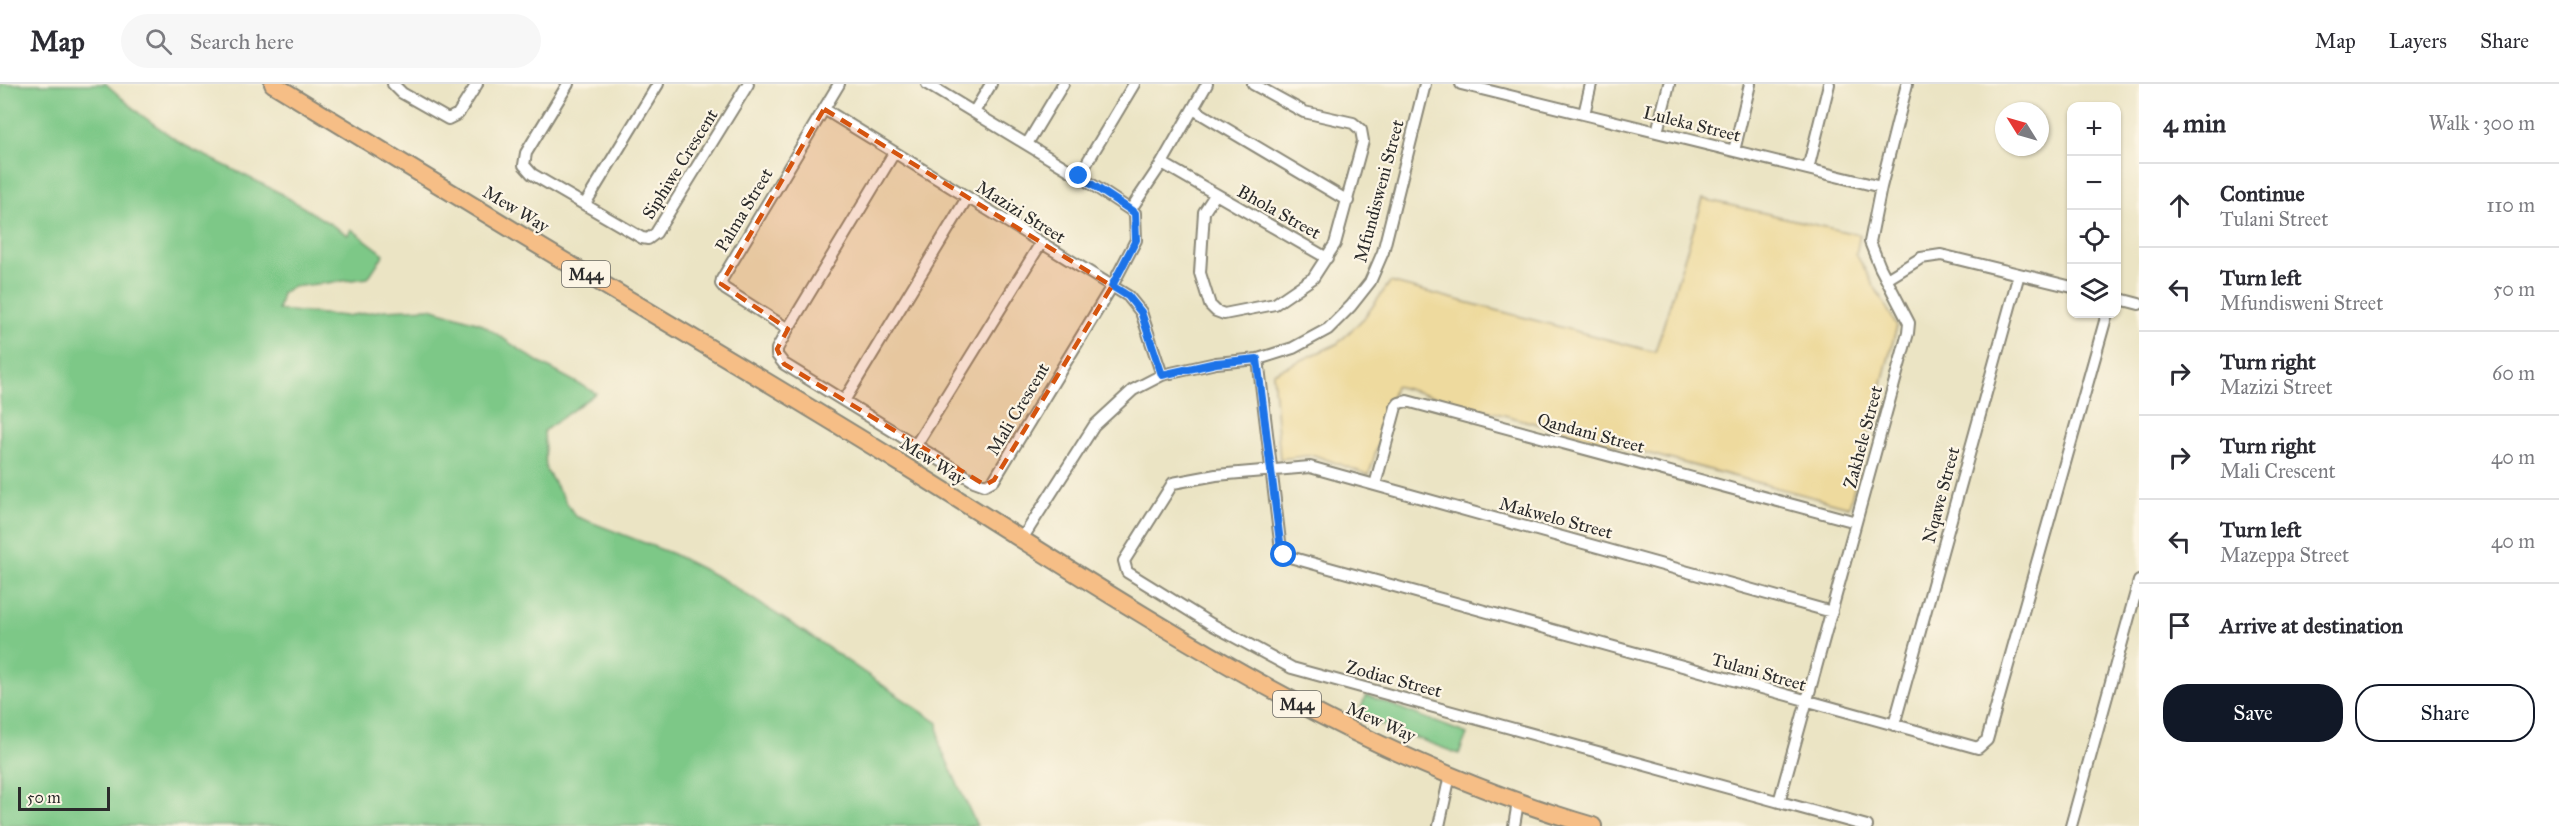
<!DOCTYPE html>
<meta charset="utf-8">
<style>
body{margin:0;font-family:"IM FELL Great Primer",serif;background:#f7f7f7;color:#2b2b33}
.controls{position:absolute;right:18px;top:18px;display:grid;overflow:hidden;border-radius:12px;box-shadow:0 2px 4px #0004}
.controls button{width:54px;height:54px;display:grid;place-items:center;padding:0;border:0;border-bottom:2px solid #e1e1e2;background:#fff;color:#2b2b33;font:30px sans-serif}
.compass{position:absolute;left:1995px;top:18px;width:54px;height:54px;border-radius:50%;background:#fff;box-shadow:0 2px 4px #0004;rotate:307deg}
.scale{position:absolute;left:18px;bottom:15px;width:92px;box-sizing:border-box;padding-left:6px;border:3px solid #2b2b2b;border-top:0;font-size:16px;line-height:21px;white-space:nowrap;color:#2b2b2b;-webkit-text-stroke:4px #fcf5e5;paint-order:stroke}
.stop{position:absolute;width:18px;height:18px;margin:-14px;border:4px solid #1a73e8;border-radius:50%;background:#fff}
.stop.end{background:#1a73e8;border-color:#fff;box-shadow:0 2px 6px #0008}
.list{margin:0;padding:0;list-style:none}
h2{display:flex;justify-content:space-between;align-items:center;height:78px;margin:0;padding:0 24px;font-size:26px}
h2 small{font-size:20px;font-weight:400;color:#7c7c81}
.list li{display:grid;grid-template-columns:39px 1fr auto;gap:18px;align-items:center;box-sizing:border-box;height:84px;padding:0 24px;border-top:2px solid #e1e1e2}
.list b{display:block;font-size:22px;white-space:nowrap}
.list p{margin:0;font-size:20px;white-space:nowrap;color:#7c7c81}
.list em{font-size:20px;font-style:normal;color:#7c7c81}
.actions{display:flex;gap:12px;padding:18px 24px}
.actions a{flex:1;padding:14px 0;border:2px solid #111827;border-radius:24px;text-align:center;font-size:21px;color:#111827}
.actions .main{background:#111827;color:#fff}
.icon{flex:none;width:33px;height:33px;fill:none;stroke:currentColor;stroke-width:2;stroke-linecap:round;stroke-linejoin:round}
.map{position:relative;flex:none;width:2139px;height:742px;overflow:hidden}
header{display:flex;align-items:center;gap:36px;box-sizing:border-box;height:84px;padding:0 30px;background:#fff;border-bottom:2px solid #e1e1e2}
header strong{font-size:28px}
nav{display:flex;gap:33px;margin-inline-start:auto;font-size:21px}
.search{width:420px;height:54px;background:#f7f7f7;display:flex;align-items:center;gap:15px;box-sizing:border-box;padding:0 21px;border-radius:33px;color:#7c7c81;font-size:22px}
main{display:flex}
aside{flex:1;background:#fff}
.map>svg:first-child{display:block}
.green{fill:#7dc887;stroke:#547a59;stroke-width:1.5}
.sand{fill:#eeda9e;stroke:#8c8264;stroke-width:1.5}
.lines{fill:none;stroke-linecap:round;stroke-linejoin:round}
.minor-casing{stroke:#8b8878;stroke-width:14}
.primary-casing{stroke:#8b8878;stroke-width:20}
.minor{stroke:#fff;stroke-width:10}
.primary{stroke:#f6be86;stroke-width:16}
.route{stroke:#1a73e8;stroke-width:8}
.marked{fill:#d5540f;fill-opacity:0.2;stroke:#d5540f;stroke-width:4.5;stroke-dasharray:12 8;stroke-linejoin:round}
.labels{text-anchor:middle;stroke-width:4.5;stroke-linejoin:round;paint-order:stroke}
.shield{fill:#fcf5e5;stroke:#6a6863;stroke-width:1.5}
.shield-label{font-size:16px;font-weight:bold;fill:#2b2b2b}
.street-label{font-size:18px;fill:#2b2b2b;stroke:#fcf5e5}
</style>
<header>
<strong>Map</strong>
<div class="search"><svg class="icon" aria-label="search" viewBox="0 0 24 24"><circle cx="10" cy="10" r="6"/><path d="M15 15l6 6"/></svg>Search here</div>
<nav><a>Map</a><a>Layers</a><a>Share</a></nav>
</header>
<main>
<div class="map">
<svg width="2139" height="742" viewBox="0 0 2139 742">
<rect width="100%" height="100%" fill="#fcf5e5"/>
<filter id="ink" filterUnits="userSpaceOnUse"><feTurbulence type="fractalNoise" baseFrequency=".0167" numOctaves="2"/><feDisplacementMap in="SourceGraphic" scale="12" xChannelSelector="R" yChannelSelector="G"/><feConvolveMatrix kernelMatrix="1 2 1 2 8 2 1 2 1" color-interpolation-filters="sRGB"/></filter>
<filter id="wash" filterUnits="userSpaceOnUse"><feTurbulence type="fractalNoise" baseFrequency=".008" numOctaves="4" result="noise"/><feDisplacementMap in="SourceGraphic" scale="24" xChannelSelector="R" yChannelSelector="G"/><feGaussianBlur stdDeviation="1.35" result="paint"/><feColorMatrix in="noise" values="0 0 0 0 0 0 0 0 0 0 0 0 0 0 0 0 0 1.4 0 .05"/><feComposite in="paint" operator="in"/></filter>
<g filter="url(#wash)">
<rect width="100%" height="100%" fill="#ebe4c4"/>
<!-- green -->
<path class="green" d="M0 0H106L140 30 182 60 280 109 348 151 351 145 384 170 368 194 292 203 282 209 278 226 346 232 385 226 430 224 480 239 540 279 596 309 544 347 546 386 575 432 673 470 722 495 812 553 938 639 940 662 977 742H0Z
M1366 611 1467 650 1459 670 1358 632Z"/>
<!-- sand -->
<path class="sand" d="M1703 115 1860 151 1856 170 1897 242 1849 423 1395 302 1369 391 1314 371 1280 375 1273 289 1337 260 1365 233 1390 198 1655 268Z"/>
</g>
<g filter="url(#ink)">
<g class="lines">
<!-- minor casing -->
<g class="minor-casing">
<path id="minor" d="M393 0 402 9 448 35 458 30 477 0
M568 0 526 69 524 81 532 90 642 154 648 155 656 149 748 0
M1461 0 1881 103
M824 25 1128 212 1141 228 1162 291
M1193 25 1348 117
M974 28 991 0
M1584 30 1591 0
M1657 48 1669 0
M1027 60 1063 0
M1734 67 1750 0
M894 69 788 245 777 265V271L784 280 974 397 985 401 994 396 1112 202 1136 156 1135 129 1079 92 927 0
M1162 79 1327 174
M1808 85 1829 0
M1079 92 1134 0
M1215 111 1204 128 1200 189 1210 221 1216 227 1224 230 1275 220 1313 194 1335 160 1363 57 1361 46 1353 39 1304 28 1253 0
M585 120 658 0
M1131 125 1162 79 1207 0
M1887 195 1921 174 1941 171 2072 203
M2116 214 2139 220
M788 245 725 205 721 200 722 195 839 0
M1258 275 1281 466 1286 472 1978 664 1987 656 2107 230
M844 317 967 114
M916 361 1041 159
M1375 401 1396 323 1399 319 1407 317 1856 438
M1022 455 1094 342 1133 306 1162 291 1216 279 1258 275 1293 264 1328 245 1351 222 1370 198 1383 168 1425 0
M1832 528 1310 383 1216 391 1173 399 1124 477 1127 488 1211 540 1292 584 1867 742
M1894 641 2019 190
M1779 718 1908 249 1909 239 1880 183 1870 158 1881 103 1907 0
M1439 742 1450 691
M1514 742 1518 718
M2071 742 2139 497"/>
</g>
<!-- primary casing -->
<g class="primary-casing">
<path id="primary" d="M273 0C356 50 438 101 521 151 647 227 774 301 900 379 1121 516 1340 669 1593 742"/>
</g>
<!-- minor -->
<use href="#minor" class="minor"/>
<!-- primary -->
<use href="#primary" class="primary"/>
</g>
</g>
<g class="lines" filter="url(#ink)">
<!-- route -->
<path class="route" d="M1079 92 1135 129 1136 156 1112 202 1128 212 1141 228 1162 291 1216 279 1257 275 1281 466 1284 471"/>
</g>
<!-- marked area -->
<path class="marked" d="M824 25 1112 202 994 396 985 401 784 280 777 265 788 245 721 200Z"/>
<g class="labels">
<!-- shield labels -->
<g class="shield">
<rect x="562" y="177" width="48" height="26" rx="4.5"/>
<rect x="1273" y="607" width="48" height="26" rx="4.5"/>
</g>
<g class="shield-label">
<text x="586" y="196">M44</text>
<text x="1297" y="626">M44</text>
</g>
<!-- street labels -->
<g class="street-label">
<text transform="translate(1692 40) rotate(14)" y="6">Luleka Street</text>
<text transform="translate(680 80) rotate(-58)" y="6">Siphiwe Crescent</text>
<text transform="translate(1379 107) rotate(-75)" y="6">Mfundisweni Street</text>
<text transform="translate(516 125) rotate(31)" y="6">Mew Way</text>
<text transform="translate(744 126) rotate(-59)" y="6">Palma Street</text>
<text transform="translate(1021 128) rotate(32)" y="6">Mazizi Street</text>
<text transform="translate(1279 128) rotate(29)" y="6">Bhola Street</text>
<text transform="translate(1018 325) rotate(-59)" y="6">Mali Crescent</text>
<text transform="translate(1591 349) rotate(15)" y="6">Qandani Street</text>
<text transform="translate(1863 353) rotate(-75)" y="6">Zakhele Street</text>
<text transform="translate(933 377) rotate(32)" y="6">Mew Way</text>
<text transform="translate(1941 411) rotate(-75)" y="6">Nqawe Street</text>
<text transform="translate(1556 434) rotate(15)" y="6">Makwelo Street</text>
<text transform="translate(1759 588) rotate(16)" y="6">Tulani Street</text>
<text transform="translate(1394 595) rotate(15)" y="6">Zodiac Street</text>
<text transform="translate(1381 638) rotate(24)" y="6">Mew Way</text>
</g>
</g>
</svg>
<div class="controls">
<button>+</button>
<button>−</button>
<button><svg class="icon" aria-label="locate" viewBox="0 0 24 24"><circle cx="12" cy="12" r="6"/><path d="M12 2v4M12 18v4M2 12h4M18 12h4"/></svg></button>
<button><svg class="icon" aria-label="layers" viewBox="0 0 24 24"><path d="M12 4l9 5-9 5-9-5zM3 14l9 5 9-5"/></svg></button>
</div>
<svg class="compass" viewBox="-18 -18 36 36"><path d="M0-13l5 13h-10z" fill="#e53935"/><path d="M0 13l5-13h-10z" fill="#7c7c81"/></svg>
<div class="scale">50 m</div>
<div class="stop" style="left:1284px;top:471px"></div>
<div class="stop end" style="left:1079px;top:92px"></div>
</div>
<aside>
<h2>4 min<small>Walk · 300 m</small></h2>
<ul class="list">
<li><svg class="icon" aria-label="ahead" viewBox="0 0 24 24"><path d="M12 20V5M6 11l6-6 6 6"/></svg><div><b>Continue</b><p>Tulani Street</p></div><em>110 m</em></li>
<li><svg class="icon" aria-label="left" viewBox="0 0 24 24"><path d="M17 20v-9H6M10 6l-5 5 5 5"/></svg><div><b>Turn left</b><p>Mfundisweni Street</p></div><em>50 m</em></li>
<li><svg class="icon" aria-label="right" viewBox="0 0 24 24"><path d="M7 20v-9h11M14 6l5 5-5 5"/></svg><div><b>Turn right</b><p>Mazizi Street</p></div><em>60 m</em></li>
<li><svg class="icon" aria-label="right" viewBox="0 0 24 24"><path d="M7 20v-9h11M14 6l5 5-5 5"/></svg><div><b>Turn right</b><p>Mali Crescent</p></div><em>40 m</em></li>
<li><svg class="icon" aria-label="left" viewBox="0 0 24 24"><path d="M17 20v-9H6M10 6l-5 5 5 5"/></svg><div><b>Turn left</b><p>Mazeppa Street</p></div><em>40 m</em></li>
<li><svg class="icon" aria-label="arrive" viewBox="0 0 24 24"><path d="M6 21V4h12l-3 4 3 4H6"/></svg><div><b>Arrive at destination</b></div></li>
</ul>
<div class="actions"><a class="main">Save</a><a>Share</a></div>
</aside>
</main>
